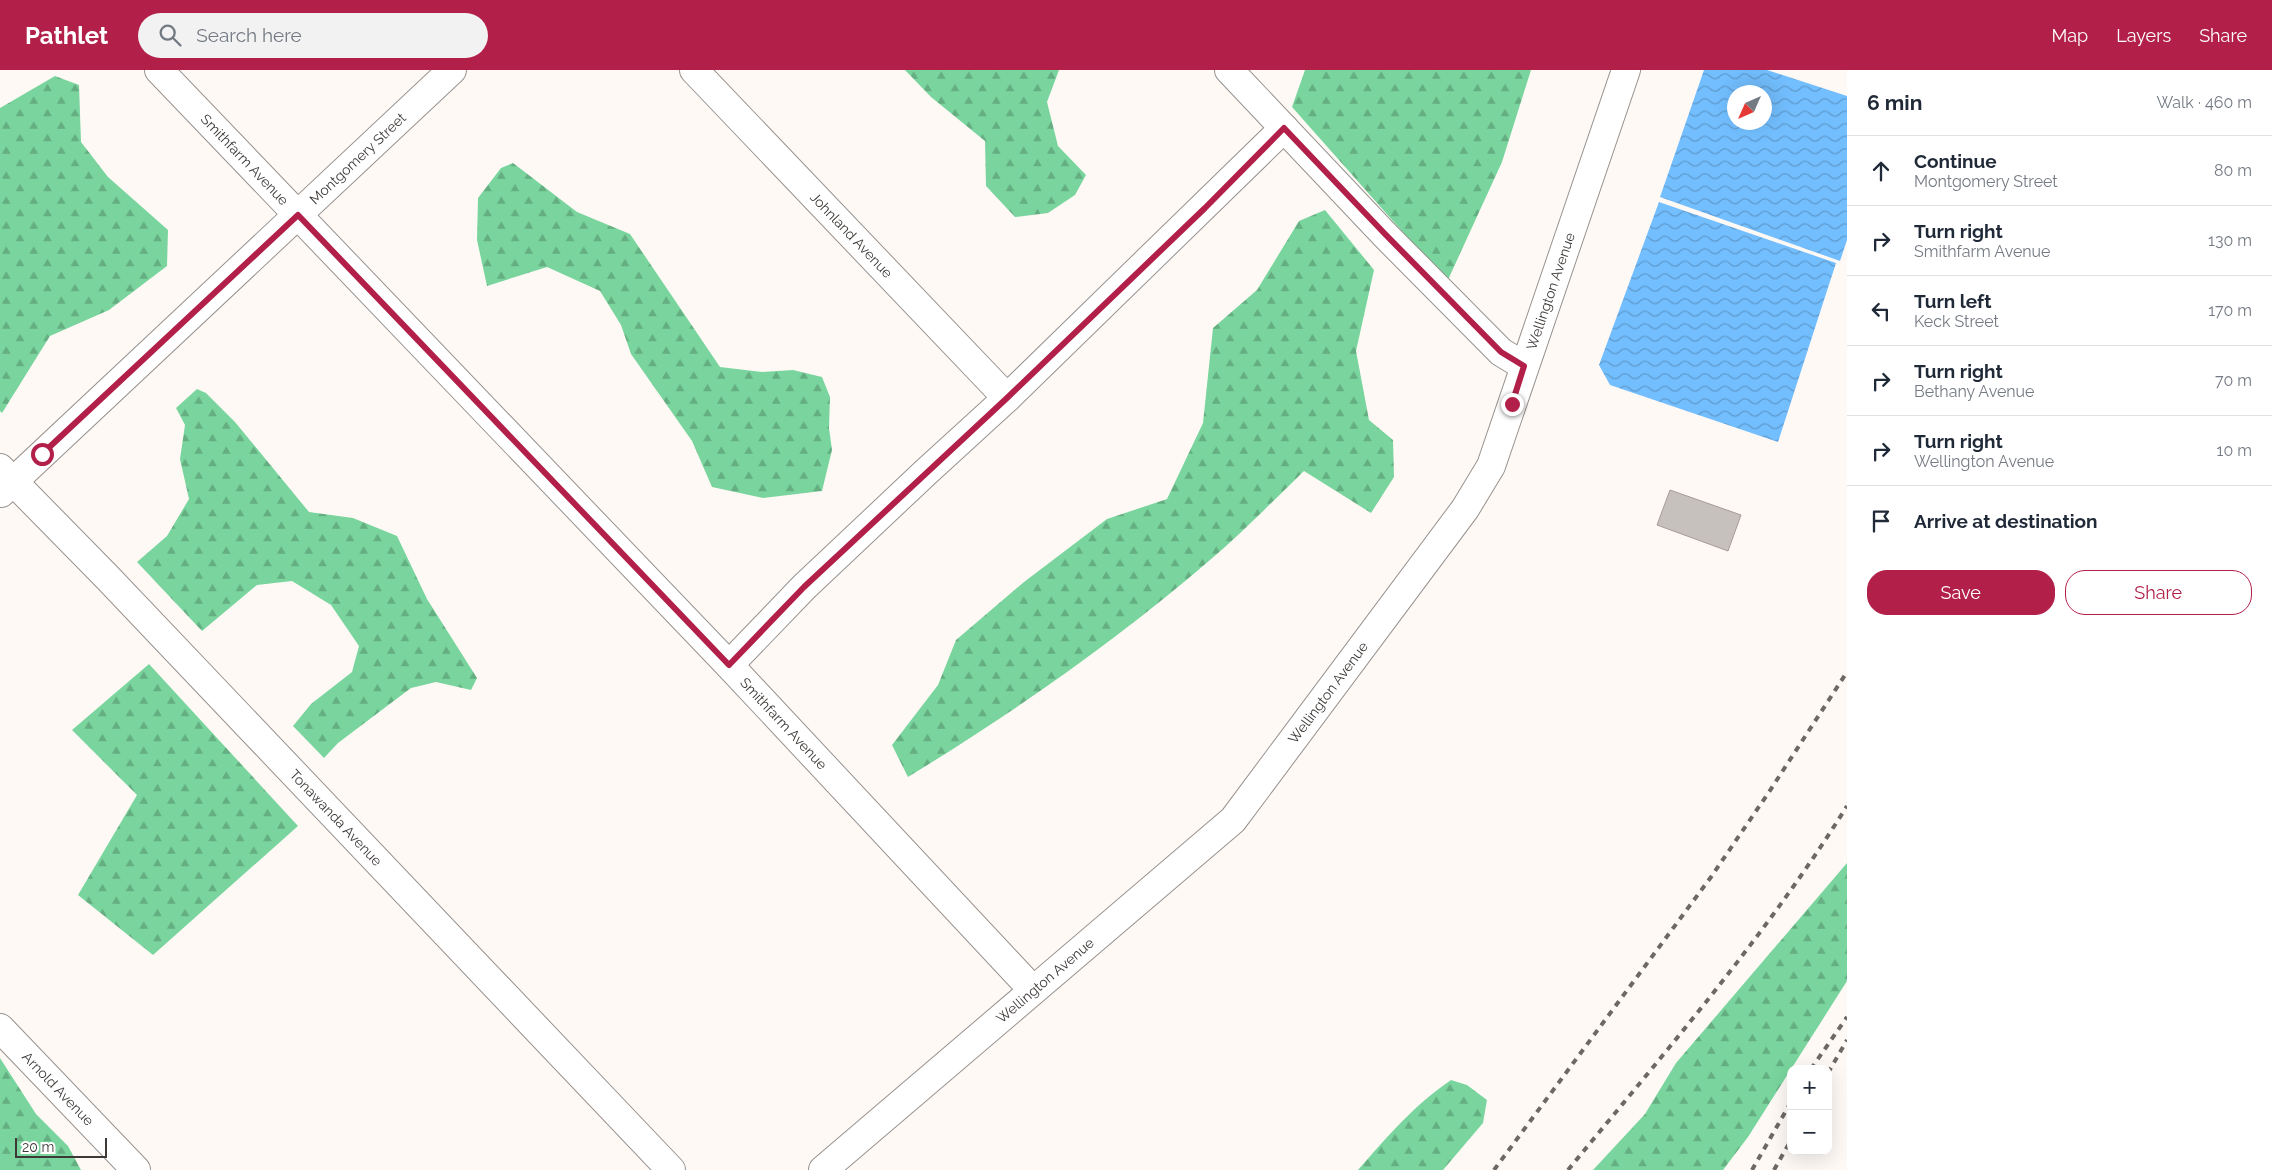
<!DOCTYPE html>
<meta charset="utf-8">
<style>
body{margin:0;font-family:Raleway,sans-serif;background:#f2f2f3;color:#1f2937}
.controls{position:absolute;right:15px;bottom:15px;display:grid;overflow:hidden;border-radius:10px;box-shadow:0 5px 20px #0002}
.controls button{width:45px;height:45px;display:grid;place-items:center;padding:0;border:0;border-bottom:1px solid #e0e1e3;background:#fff;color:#1f2937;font:25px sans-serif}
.compass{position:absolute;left:1727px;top:15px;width:45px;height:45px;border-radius:50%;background:#fff;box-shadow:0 5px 20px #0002;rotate:225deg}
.scale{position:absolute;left:15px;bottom:12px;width:92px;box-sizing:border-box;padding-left:5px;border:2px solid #3c3937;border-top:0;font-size:14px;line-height:18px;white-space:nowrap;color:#3c3937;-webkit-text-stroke:4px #fff;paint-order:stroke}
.stop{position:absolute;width:15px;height:15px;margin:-11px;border:4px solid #b2204a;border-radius:50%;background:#fff}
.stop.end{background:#b2204a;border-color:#fff;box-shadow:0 1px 5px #0008}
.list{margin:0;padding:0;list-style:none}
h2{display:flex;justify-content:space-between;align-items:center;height:65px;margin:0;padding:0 20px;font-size:21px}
h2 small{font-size:16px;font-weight:400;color:#747a83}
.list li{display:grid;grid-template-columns:32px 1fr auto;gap:15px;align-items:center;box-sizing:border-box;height:70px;padding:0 20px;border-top:1px solid #e0e1e3}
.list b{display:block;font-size:19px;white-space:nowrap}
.list p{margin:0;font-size:16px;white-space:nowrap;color:#747a83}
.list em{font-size:16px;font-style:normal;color:#747a83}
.actions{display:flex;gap:10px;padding:15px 20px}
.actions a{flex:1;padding:11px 0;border:1px solid #b2204a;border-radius:20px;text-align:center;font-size:18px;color:#b2204a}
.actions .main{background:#b2204a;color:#fff}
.icon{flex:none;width:28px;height:28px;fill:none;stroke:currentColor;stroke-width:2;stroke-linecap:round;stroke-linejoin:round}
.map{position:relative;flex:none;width:1847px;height:1100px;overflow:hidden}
header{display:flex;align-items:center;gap:30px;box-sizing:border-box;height:70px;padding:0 25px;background:#b2204a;color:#fff}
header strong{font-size:24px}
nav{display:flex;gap:28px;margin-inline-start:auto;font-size:18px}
.search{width:350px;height:45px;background:#f2f2f3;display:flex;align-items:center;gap:12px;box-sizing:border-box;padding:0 18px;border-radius:28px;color:#747a83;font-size:19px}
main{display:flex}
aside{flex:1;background:#fff}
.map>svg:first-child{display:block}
.forest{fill:url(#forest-firs)}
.water{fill:url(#water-waves);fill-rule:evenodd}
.building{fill:#c7c1bd;stroke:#a39c98}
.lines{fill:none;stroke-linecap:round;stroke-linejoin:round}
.minor-casing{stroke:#98928e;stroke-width:30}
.minor{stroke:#fff;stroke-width:28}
.rail{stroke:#6b6865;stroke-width:4;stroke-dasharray:6 6;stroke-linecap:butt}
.route{stroke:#b2204a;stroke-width:6}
.labels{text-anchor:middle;stroke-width:5;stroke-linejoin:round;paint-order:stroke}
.street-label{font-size:14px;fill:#3c3937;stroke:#fff}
</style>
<header>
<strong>Pathlet</strong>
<div class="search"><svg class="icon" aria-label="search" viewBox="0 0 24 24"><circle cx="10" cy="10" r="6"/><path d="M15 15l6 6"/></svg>Search here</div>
<nav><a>Map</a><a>Layers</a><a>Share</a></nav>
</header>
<main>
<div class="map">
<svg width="1847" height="1100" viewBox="0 0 1847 1100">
<defs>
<pattern id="forest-firs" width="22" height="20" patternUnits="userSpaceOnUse" patternTransform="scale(1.25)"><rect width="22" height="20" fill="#79d59d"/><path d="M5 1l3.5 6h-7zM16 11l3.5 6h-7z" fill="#64ae81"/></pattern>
<pattern id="water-waves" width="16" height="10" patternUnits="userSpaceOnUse" patternTransform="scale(1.25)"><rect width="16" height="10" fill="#72befe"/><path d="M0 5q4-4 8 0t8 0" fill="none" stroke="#5f9bce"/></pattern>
</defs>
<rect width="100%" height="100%" fill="#fff9f6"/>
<!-- forest -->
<path class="forest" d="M905 0H1059L1047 32 1058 76 1086 105 1075 125 1048 143 1015 147 986 116 985 71 931 27Z
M1305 0H1531L1502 92 1447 212 1292 37Z
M55 6 79 15 81 72 108 107 168 160 167 196 109 240 50 266 2 343 0 341V38Z
M513 93 577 142 630 164 720 297 762 302 793 300 822 307 830 327 829 358 832 380 822 421 763 428 712 417 692 371 631 284 621 255 600 221 547 197 487 216 477 170 478 128 501 98Z
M1325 140 1374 200 1356 281 1369 350 1393 370 1394 407 1371 443 1304 401C1273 431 1243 462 1210 490 1116 571 1014 642 908 707L892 675 938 615 956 570 1024 512 1107 449 1167 429 1203 353 1213 258 1257 220 1299 151Z
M197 319 206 323 235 352 309 442 353 448 397 466 427 529 477 608 471 620 436 612 411 618 338 673 324 688 293 656 311 634 352 602 359 576 331 535 292 511 257 515 202 561 137 492 167 466 189 429 180 389 185 355 176 338Z
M149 594 298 756 153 885 78 825 137 725 72 660Z
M1847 793V911L1748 1067 1723 1100H1593L1645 1044 1676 993Z
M0 988 36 1044 68 1076 81 1100H0Z
M1451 1010 1467 1015 1487 1030 1483 1053 1443 1100H1358C1388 1066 1413 1036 1451 1010Z"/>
<!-- water -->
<path class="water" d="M1704 0H1767L1847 26V170L1840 191 1660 127ZM1734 22H1764V52H1734Z
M1659 132 1836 193 1778 372 1610 315 1599 295Z"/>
<!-- building -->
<path class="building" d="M1670 420 1741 445 1728 481 1657 455Z"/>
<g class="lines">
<!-- minor casing -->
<g class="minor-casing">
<g id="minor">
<path id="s1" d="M159 0 729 595 1033 920"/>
<path id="s2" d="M694 0 1007 328"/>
<path d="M1229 0 1385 165 1501 282 1524 296"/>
<path id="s3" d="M0 398 107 507 671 1100"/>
<path id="s4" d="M1 423 452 0"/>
<path d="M729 595 804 517 926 402 1007 328 1284 58"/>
<path id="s5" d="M0 958 136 1100"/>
<path id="s6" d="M823 1100 1233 750 1465 439 1491 396 1626 0"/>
</g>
</g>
<!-- minor -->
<use href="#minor" class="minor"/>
<!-- rail -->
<path class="rail" d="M1811 999 1847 947
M1828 1003 1847 970
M1494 1100 1711 807 1769 722 1847 602
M1568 1100C1665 982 1766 866 1847 736
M1752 1100 1791 1032
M1774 1100 1791 1070"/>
</g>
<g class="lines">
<!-- route -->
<path class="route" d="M42 384 298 145 729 595 804 517 1007 328 1205 138 1284 58 1385 164 1501 282 1524 296 1512 334"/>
</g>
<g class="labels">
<!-- street labels -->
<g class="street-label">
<text dy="5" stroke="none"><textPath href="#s4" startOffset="489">Montgomery Street</textPath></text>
<text dy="5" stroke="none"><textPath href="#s1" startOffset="124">Smithfarm Avenue</textPath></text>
<text dy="5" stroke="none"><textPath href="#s2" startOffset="228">Johnland Avenue</textPath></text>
<text dy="5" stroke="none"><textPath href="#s6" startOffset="1162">Wellington Avenue</textPath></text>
<text dy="5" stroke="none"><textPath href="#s6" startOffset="698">Wellington Avenue</textPath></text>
<text dy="5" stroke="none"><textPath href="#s1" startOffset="904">Smithfarm Avenue</textPath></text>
<text dy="5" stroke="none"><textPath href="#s3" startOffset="485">Tonawanda Avenue</textPath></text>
<text dy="5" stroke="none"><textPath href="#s6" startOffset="292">Wellington Avenue</textPath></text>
<text dy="5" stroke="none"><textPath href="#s5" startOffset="84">Arnold Avenue</textPath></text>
</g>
</g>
</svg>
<div class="controls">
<button>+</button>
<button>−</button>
</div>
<svg class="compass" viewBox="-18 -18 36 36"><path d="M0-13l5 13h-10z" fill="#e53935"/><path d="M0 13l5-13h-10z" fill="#747a83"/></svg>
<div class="scale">20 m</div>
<div class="stop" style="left:42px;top:384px"></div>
<div class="stop end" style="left:1512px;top:334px"></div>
</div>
<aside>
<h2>6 min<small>Walk · 460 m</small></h2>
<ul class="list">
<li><svg class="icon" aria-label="ahead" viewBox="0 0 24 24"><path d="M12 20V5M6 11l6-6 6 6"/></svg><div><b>Continue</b><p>Montgomery Street</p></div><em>80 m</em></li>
<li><svg class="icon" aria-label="right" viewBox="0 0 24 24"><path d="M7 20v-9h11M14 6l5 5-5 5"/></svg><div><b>Turn right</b><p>Smithfarm Avenue</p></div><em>130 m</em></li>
<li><svg class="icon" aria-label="left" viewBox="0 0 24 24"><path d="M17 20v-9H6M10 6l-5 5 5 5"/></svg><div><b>Turn left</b><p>Keck Street</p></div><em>170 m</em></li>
<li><svg class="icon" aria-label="right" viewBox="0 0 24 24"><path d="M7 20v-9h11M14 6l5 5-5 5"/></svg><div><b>Turn right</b><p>Bethany Avenue</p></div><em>70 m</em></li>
<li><svg class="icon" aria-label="right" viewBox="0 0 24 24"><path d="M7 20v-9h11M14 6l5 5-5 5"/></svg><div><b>Turn right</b><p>Wellington Avenue</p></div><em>10 m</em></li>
<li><svg class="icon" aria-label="arrive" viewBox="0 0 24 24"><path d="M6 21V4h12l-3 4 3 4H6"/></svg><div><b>Arrive at destination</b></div></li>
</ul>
<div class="actions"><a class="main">Save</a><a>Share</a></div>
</aside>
</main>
